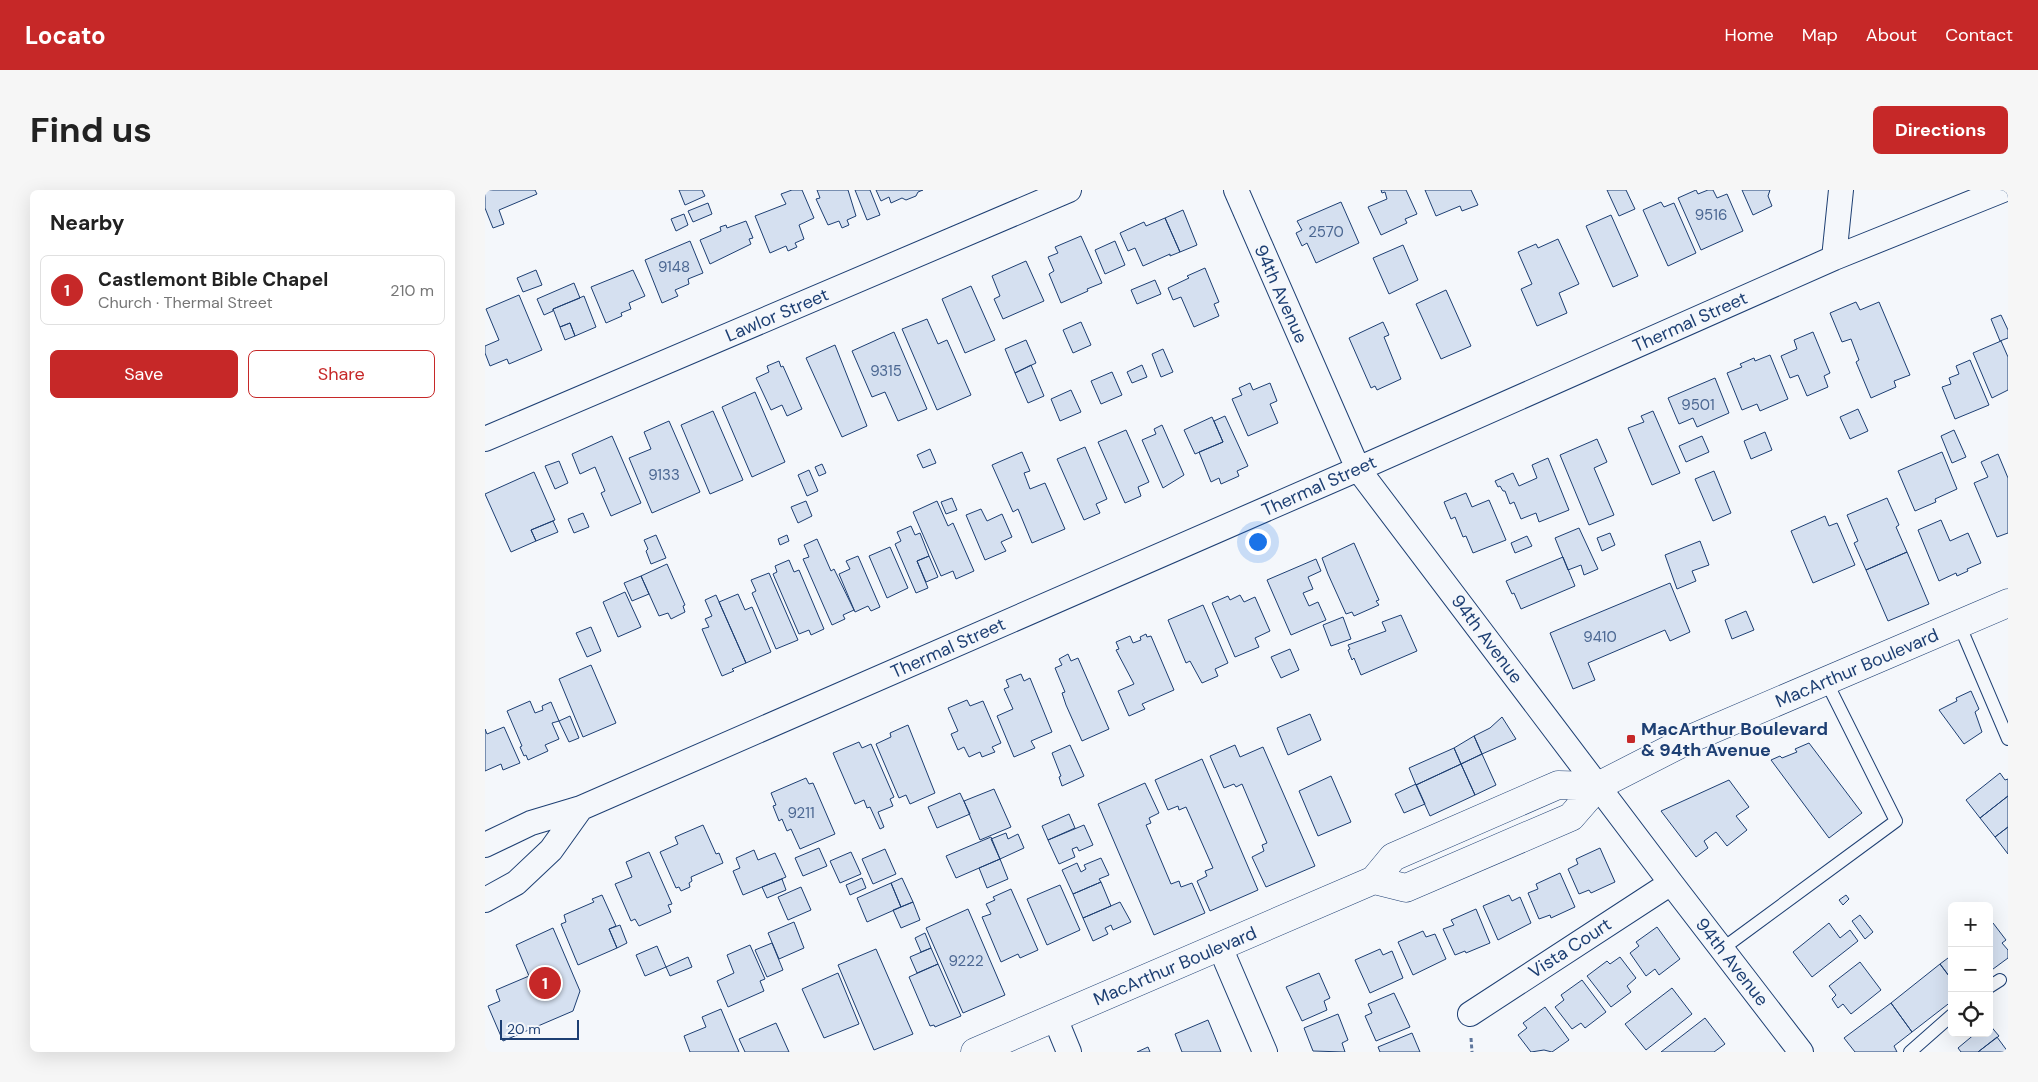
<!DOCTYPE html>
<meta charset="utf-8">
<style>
body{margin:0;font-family:"DM Sans",sans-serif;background:#f6f6f6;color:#222}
.controls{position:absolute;right:15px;bottom:15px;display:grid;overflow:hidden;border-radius:8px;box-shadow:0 5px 20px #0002}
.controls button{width:45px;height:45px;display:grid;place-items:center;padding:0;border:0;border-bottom:1px solid #e0e0e0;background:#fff;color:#222;font:25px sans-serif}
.scale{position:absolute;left:15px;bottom:12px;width:79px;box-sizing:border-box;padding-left:5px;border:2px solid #1d3f73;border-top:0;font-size:14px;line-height:18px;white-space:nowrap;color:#1d3f73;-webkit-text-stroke:4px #f4f7fb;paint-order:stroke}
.you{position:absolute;left:772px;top:351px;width:18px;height:18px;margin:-12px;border:4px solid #fff;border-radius:50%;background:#1a73e8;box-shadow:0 0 0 8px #1a73e833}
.badge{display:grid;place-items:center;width:32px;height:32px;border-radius:50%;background:#c62828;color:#fff;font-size:16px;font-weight:700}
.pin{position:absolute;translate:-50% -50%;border:2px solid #fff;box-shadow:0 1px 5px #0006}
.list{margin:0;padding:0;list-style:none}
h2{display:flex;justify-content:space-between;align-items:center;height:65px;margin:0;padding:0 20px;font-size:21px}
h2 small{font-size:16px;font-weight:400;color:#767676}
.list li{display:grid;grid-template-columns:32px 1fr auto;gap:15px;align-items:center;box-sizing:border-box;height:70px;margin:0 10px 10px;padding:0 10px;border:1px solid #e0e0e0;border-radius:8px}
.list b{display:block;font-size:19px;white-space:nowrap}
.list p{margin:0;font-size:16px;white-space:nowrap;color:#767676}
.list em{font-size:16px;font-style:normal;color:#767676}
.actions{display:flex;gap:10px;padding:15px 20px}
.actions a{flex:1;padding:11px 0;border:1px solid #c62828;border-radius:8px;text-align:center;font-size:18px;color:#c62828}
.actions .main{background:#c62828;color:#fff}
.icon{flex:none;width:28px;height:28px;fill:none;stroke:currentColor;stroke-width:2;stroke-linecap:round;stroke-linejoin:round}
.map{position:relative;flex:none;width:1523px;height:862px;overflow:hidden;border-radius:8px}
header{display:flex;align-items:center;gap:30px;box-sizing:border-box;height:70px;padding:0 25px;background:#c62828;color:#fff}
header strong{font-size:24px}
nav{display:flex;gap:28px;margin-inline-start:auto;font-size:18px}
.intro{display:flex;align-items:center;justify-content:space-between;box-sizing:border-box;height:120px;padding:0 30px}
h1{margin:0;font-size:35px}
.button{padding:12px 22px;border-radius:8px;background:#c62828;color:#fff;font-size:18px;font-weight:700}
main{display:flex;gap:30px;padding:0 30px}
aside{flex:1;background:#fff;border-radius:8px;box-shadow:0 5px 20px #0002}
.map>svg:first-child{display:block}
.building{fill:#d5e0f0;stroke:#1d3f73}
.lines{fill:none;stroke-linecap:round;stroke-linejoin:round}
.lane-casing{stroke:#1d3f73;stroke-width:14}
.street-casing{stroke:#1d3f73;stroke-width:26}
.secondary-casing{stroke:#1d3f73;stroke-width:29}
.path{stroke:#5e769c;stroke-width:3;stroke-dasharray:4 2.5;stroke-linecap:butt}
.lane{stroke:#f4f7fb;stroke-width:12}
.street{stroke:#f4f7fb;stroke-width:24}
.secondary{stroke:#f4f7fb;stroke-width:28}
.poi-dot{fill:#c62828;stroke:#f4f7fb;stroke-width:2}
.labels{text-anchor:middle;stroke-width:4;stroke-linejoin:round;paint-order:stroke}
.number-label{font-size:15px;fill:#4b6792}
.street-label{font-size:18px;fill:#1d3f73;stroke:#f4f7fb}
.poi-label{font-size:18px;font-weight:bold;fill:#1d3f73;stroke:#f4f7fb;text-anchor:start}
</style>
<header>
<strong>Locato</strong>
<nav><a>Home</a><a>Map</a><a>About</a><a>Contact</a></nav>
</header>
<div class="intro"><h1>Find us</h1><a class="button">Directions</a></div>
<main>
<aside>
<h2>Nearby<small></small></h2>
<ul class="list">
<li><span class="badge">1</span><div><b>Castlemont Bible Chapel</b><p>Church · Thermal Street</p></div><em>210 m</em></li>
</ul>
<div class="actions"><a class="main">Save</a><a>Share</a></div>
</aside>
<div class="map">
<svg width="1523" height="862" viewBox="0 0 1523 862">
<rect width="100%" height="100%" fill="#f4f7fb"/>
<!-- building -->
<path class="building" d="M5 0H50L52 4 14 20 19 34 8 38 0 18V2Z
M194 0H217L220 6 200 15Z
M307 0H317L329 28 314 35 319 49 310 53 312 57 303 61 301 56 285 63 270 26 301 14 296 4Z
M332 0H363L371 26 362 30 364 35 357 38 354 31 343 35 331 9 335 8Z
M370 0H385L395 25 382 30Z
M391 0H438L433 2 431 6 421 10 417 8 406 13 404 7 396 11Z
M896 0H921L932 24 920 29 922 33 896 45 883 17 902 9 900 2 897 3Z
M940 0H986L993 15 977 21 975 16 951 26Z
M1122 0H1141L1150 19 1134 26Z
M1211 0 1213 4 1223 0H1228L1232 8 1242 4 1258 41 1216 60 1193 8Z
M1257 0H1285L1283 6 1287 16 1268 25Z
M856 12 874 53 831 73 822 53 817 56 811 43 817 40 812 31Z
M1176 12 1179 17 1189 13 1211 63 1183 76 1158 20Z
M223 13 227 24 208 32 203 21Z
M698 20 712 55 695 62 680 28Z
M199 24 203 35 191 41 186 29Z
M1126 25 1153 86 1128 97 1101 36Z
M680 28 695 62 685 66V64L658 76 650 58 643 61 635 43 659 32 661 36Z
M261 31 268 48 264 49 266 54 225 74 215 50 236 41 235 37 241 35 242 38Z
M596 46 617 93 602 99 603 101 576 113 564 84 569 81 563 67 573 63 570 57Z
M1073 49 1094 94 1074 103 1082 123 1052 136 1036 99 1047 94 1033 62 1051 54 1053 58Z
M205 51 218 83 203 89 204 94 190 100 193 106 177 113 160 70Z
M630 51 640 75 620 84 610 60Z
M918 55 933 90 904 104 888 68Z
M541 71 559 111 518 129 509 109 515 106 507 86Z
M720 78 734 112 729 114 734 126 709 137 696 107 688 110 683 98 704 88 702 86Z
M51 80 57 95 38 102 32 88Z
M148 80 160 106 144 113 146 119 136 123 137 126 121 133 106 97Z
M670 90 676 104 652 114 646 100Z
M89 93 95 108 68 119V121L59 125 52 109Z
M486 96 510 150 480 163 457 109Z
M961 100 986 156 956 169 931 114Z
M34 105 57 160 24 174 22 169 5 176 0 163V156L14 150 1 119Z
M99 106 111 137 90 146 85 133 75 137 68 119Z
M1371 112 1375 120 1394 112 1425 185 1409 191 1411 197 1386 208 1371 172 1374 170 1366 149 1357 152 1345 123Z
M1516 125 1523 140V148L1515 151 1506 129Z
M442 129 453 154 462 150 486 205 452 220 417 139Z
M596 132 606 155 588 163 578 140Z
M898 132 904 145 899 147 916 189 892 200 890 196 886 198 864 148Z
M85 133 90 146 80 150 75 137Z
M409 142 442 219 413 231 400 202 387 207 367 161Z
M1328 142 1345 183 1339 186 1343 197 1322 206 1313 185 1305 188 1296 166 1312 159 1309 150Z
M541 150 551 173 530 183 520 159Z
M1516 151 1523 167V200L1507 208 1488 163Z
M350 155 382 236 357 247 321 168Z
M678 159 688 182 676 187 667 164Z
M1285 165 1303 209 1275 221 1272 214 1257 220 1242 183 1257 177 1255 174 1269 168 1270 171Z
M1485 170 1504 215 1470 229 1457 197 1466 194 1464 188 1474 184 1471 176Z
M294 171 296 177 298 176 317 219 302 226 297 215 286 220 271 188 284 182 282 176Z
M546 175 559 206 543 213 530 183Z
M657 175 662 187 647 193 642 182Z
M627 182 637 205 616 214 606 191Z
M1230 188 1244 223 1212 237 1208 228 1194 234 1183 208Z
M765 193 768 200 785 193 792 211 785 214 793 233 763 246 747 209 757 205 754 198Z
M586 200 596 222 575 231 566 209Z
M270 202 300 272 267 287 237 217Z
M1373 219 1383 241 1365 249 1355 227Z
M228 221 258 290 225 304 196 235Z
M1168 221 1195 283 1167 295 1143 238 1159 232 1156 226Z
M740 226 763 276 752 281 754 286 736 294 734 288 726 292 714 262 738 252 729 231Z
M727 227 738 252 710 264 699 240Z
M184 231 215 302 167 323 144 268 166 259 159 242Z
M677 235 699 285 678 298 657 250 671 244 669 239Z
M641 240 664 292 653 297 656 306 640 313 613 252Z
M1469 240 1481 267 1467 273 1456 246Z
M1280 242 1287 260 1266 269 1259 251Z
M127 246 156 313 126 326 116 303 120 301 110 277 95 284 87 264Z
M1217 246 1224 262 1201 272 1194 256Z
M1112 249 1122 272 1109 278 1129 325 1104 335 1075 265Z
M600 257 622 309 611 314 615 323 599 330 572 269Z
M445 259 451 273 438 278 432 265Z
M537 262 545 281 539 283 545 299 560 293 580 339 547 353 533 319 528 322 507 275Z
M1457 262 1472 299 1450 309 1451 312 1430 321 1413 281Z
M1513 264 1523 288V343L1512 347 1489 293 1503 287 1496 272Z
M1063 268 1084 320 1054 332 1051 323 1036 329 1029 312 1025 314 1020 301H1018L1015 296 1013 297 1010 291 1028 283 1034 296 1052 288 1047 275Z
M74 271 83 293 70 299 60 276Z
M337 274 341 283 334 286 330 277Z
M324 280 333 301 322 306 313 285Z
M1229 281 1246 323 1228 331 1210 289Z
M49 282 70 330 46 340 51 351 26 362 0 304Z
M981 303 987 317 1004 310 1021 350 988 363 981 346 978 347 970 327 966 329 959 312Z
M467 308 472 320 461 324 456 312Z
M1402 308 1414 335 1411 337 1422 362 1381 380 1369 353 1373 351 1362 325Z
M321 311 327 326 313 333 306 317Z
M452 311 463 336 468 333 489 381 471 389 468 381 456 386 428 322Z
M496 319 502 331 517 324 527 347 516 352 521 361 500 370 481 325Z
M98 323 104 337 89 343 83 329Z
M1340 326 1344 336 1352 333 1370 375 1328 393 1306 341Z
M1456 330 1465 351 1483 343 1496 373 1482 379 1483 381 1472 386 1471 383 1454 391 1433 340Z
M68 331 73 342 51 351 46 340Z
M426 336 430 345 435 343 444 366 432 371 443 398 431 403 410 354 416 351 412 342Z
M1094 338 1113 379 1099 385 1096 375 1083 380 1070 348Z
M1125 343 1130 355 1117 361 1112 348Z
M171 345 181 368 166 374 161 361 163 359 159 350Z
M302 345 304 351 295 355 293 349Z
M1042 346 1047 356 1030 363 1026 353Z
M332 349 346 381 349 379 369 420 358 425 360 429 347 435 318 369 324 367 319 355Z
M1215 351 1224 375 1207 381 1211 391 1192 399 1180 365Z
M869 353 894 410 891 411 894 415 869 426 867 422 861 424 843 384 837 368Z
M405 357 423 398 402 408 384 366Z
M1422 362 1444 414 1403 431 1381 380Z
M373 366 395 417 386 421 383 416 370 422 354 384 365 379 361 371Z
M444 366 453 387 441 392 432 371Z
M1078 367 1090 396 1036 419 1029 403 1027 404 1021 391Z
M831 369 836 381 823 387 828 399 818 403 824 416 833 412 841 430 806 445 782 390Z
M304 370 309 382 314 380 339 439 326 445 324 440 314 444 288 384 292 382 290 376Z
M182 374 200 415 198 416 200 422 186 429 183 423 174 426 156 386Z
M284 383 313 450 291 459 267 403 271 401 266 390Z
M156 386 164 404 147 411 139 393Z
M1185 393 1205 442 1185 451 1180 440 1103 473 1110 490 1088 499 1065 443Z
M140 402 156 437 133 447 118 412Z
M253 404 260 420 267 417 286 462 261 473 234 412Z
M231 405 261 473 247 479 249 481 237 486 217 439 224 437 220 429 227 426 220 410Z
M755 405 759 412 770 407 785 441 770 448 774 457 750 467 727 413 743 406 745 410Z
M718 415 743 473 730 479 733 486 717 493 705 471 701 473 683 430Z
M1261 421 1269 440 1247 449 1240 430Z
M916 425 932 461 876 485 869 468 867 470 863 460 865 459 863 455 901 441 897 432Z
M858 427 866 449 846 456 838 435Z
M106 437 116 461 102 467 91 443Z
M661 444 662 447 666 446 689 500 657 514 660 519 644 526 633 501 649 494 631 460 634 459 631 452 645 446 648 453 656 450 655 447Z
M805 459 814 480 796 488 786 467Z
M583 464 586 471 593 468 624 539 597 551 581 515 577 503 580 502 570 478 577 475 574 469Z
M106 475 131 533 98 547 74 489Z
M536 484 539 491 545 488 567 542 546 551 550 558 529 567 512 526 528 519 519 499 524 497 521 490Z
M1486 501 1494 519 1490 522 1497 542 1479 554 1454 520 1472 511 1471 508Z
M482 510 485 516 498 511 516 553 507 557 510 562 497 567 495 562 484 567 479 557 473 560 466 544 473 541 463 518Z
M45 511 50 523 58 520 57 516 66 512 74 531 67 533 74 549 60 555 63 561 43 570 41 565 39 566 35 557 37 556 22 521Z
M825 524 836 550 803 565 792 538Z
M85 526 94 548 84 552 74 531Z
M1017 527 1031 549 997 564 989 546 1005 538Z
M423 535 450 603 425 614 421 605 414 608 391 554 406 547 405 543Z
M19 537 35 573 18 580 16 574 0 581V539L2 544Z
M989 546 997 564 976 574 969 558Z
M374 552 377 558 386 554 409 607 405 609 408 616 393 622 399 637 395 639 385 617 382 618 379 610 370 614 348 563Z
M1324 553 1377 623 1344 648 1286 570 1295 566 1297 568 1312 562 1310 559Z
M585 555 599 586 577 596 574 587 576 586 567 563Z
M750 555 755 567 778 557 830 676 781 697 767 667 779 661 777 655 782 653 757 594 751 597 749 594 739 598 725 566Z
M969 558 976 574 931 595 924 578Z
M997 564 1011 595 990 605 976 574Z
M717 569 773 700 725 721 712 691 722 686 720 681 728 678 701 617 694 620 693 616 683 620 670 590Z
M976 574 990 605 945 626 931 595Z
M1515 583 1520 590 1523 589V606L1495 628 1481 610Z
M846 586 866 632 833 646 814 601Z
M321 588 324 594 328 593 350 644 315 659 306 639 302 641 297 629 294 631 288 616 291 615 286 603Z
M1244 590 1264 617 1251 626 1262 640 1242 656 1231 642 1219 651 1223 658 1211 667 1176 621Z
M660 593 674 623 664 628 666 633 661 635 686 694 694 691 696 697 707 693 720 723 669 745 613 614Z
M931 594 940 614 919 623 910 604Z
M509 599 526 637 495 650 479 611Z
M475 603 485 624 452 638 443 617Z
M1523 606V637L1510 647 1495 628Z
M584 624 590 638 563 650 557 636Z
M218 635 231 664 234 663 238 673 206 687 207 691 204 693 205 697 196 701 194 697 191 698 175 662 193 654 190 647Z
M599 635 608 655 594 661 592 657 587 659 590 667 574 674 563 650Z
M1523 637V664L1510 647Z
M521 643 523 649 533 644 539 658 515 669 506 649Z
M506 647 515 669 471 688 461 666Z
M334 658 342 676 318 686 310 668Z
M1115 658 1130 692 1106 703 1104 700 1094 704 1083 679 1093 674 1091 669Z
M400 659 411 684 388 694 377 669Z
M269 660 273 670 290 663 301 687 258 705 248 681 255 678 251 668Z
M164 662 187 714 183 715 186 722 154 736 150 729 146 731 130 694 147 687 141 672Z
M366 662 376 684 355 693 345 671Z
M616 668 624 685 614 689 616 692 588 704 577 680 592 673 596 682 601 679 599 675Z
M515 669 523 689 502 698 494 678Z
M1075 683 1090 717 1066 728 1065 725 1054 729 1043 703 1053 699 1051 694Z
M377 688 381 698 365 705 361 695Z
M417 688 428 712 416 717 406 693Z
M297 689 301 700 282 708 277 697Z
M616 692 626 716 598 728 588 704Z
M406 693 416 717 382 732 372 708Z
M575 695 595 740 562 755 542 709Z
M316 697 326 720 303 730 293 707Z
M526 699 553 760 535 768 533 764 516 772 497 727 506 724 501 714 510 710 508 707Z
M117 705 131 736 124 739 132 758 93 775 76 734 81 732 79 725 109 712 107 709Z
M1024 705 1027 711 1035 707 1046 733 1013 750 998 716Z
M1361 705 1364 709 1358 715 1354 710Z
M428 712 435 730 416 738 408 720Z
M635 712 646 732 628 740 626 735 620 738 623 744 608 751 598 728Z
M483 719 520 805 478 823 441 738Z
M991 719 1005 753 981 763 980 761 970 765 958 739 969 735 966 730Z
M1375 725 1388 742 1380 749 1367 731Z
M309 732 319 758 294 769 283 743Z
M1344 733 1355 748 1365 740 1373 751 1327 787 1308 762Z
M1508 733 1521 750 1517 753 1523 760V768L1504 782V736Z
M135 735 142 753 132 758 124 739Z
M1172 737 1195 769 1174 785 1170 779 1161 786 1145 763 1154 756 1151 752Z
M68 738 95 801 88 821 18 851 3 816 15 811 11 800 44 786 31 755Z
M938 741 941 747 950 744 961 769 928 785 913 752Z
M440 743 446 758 436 762 430 748Z
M287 753 298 780 282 787 270 760Z
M265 755 280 789 275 791 279 801 243 817 232 791 249 783 242 765Z
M172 756 181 777 160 786 151 765Z
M446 758 453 774 432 783 425 767Z
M391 759 428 844 389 860 353 775Z
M895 759 898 765 907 761 918 788 885 803 870 770Z
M1467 765V790L1455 774Z
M203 767 207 777 185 786 181 777Z
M1135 767 1151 788 1142 796 1146 802 1126 817 1102 786 1122 771 1125 774Z
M1375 772 1396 800 1366 824 1358 814 1353 818 1347 809 1351 805 1344 796Z
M453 774 476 826 450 837 449 835 445 836 424 787Z
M1455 774 1467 790V811L1427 842 1406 813Z
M353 783 374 834 339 848 317 799Z
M834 783 845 808 839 811 842 820 817 831 801 797Z
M1097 790 1121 822 1100 838 1096 833 1087 839 1070 817 1079 810 1076 805Z
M1187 798 1207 824 1161 860 1140 834Z
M909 803 925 837 891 851 880 826 887 823 883 814Z
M1406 813 1427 842 1409 856 1412 862H1370L1359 848Z
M1060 817 1084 850 1067 862 1059 860 1046 862 1033 845 1042 838 1038 833Z
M236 819 254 862H205L199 846 221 837 217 827Z
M853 824 863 850 857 853 860 862 828 861 819 838Z
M1220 828 1240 854 1229 862H1176Z
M723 830 736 862H697L690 844Z
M291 833 304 862H260L254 849Z
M1504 834 1514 846 1493 862H1476L1473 858 1491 843H1504Z
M927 843 935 862H895L893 857Z
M1512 847 1523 862H1493Z
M663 857 665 862H652Z"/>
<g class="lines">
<!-- lane casing -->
<g class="lane-casing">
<path id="lane" d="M1474 434 1523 549
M1237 759 1411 631 1341 491
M1504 797 1515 790
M1425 862 1467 825"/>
</g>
<!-- street casing -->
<g class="street-casing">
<path id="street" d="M751 0 873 279 1186 693 1316 862
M1349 68 1356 0
M0 249 584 0
M0 655 46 633 96 618 873 279 1349 68 1518 0
M0 710 31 693 66 660 96 618
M735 757 780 862
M985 824 1186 693
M570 828 584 862"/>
</g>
<!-- secondary casing -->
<g class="secondary-casing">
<path id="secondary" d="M889 690 921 698 1086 627 1113 596 1205 549 1523 413
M490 862 889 690 908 667 1073 595 1113 596"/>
</g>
<!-- path -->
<path class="path" d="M986 848 987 862"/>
<!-- lane -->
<use href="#lane" class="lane"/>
<!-- street -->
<use href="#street" class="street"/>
<!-- secondary -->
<use href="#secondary" class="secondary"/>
</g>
<!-- markers -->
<rect class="poi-dot" x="1141" y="544" width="10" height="10" rx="2.5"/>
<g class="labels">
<!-- number labels -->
<g class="number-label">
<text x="1226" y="30">9516</text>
<text x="841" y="47">2570</text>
<text x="189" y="82">9148</text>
<text x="401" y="186">9315</text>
<text x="1213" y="220">9501</text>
<text x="179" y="290">9133</text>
<text x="1115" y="452">9410</text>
<text x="316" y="628">9211</text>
<text x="481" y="776">9222</text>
</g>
<!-- street labels -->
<g class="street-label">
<text transform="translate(796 104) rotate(66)" y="6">94th Avenue</text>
<text transform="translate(292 125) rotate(-23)" y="6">Lawlor Street</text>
<text transform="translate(1205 132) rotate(-24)" y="6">Thermal Street</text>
<text transform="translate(834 296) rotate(-24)" y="6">Thermal Street</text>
<text transform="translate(1002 449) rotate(53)" y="6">94th Avenue</text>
<text transform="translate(463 458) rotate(-24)" y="6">Thermal Street</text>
<text transform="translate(1372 478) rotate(-23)" y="6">MacArthur Boulevard</text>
<text transform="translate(1085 758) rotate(-33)" y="6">Vista Court</text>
<text transform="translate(1247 772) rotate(52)" y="6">94th Avenue</text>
<text transform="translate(690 776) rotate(-23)" y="6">MacArthur Boulevard</text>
</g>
<!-- poi labels -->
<g class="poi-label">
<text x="1156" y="545">MacArthur Boulevard<tspan x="1156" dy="21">&amp; 94th Avenue</tspan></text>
</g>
</g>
</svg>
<div class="controls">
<button>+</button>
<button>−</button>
<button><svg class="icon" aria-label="locate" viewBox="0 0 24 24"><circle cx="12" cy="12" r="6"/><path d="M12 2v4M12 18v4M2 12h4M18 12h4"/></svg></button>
</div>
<div class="scale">20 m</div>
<div class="you"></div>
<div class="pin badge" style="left:60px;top:793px">1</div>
</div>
</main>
